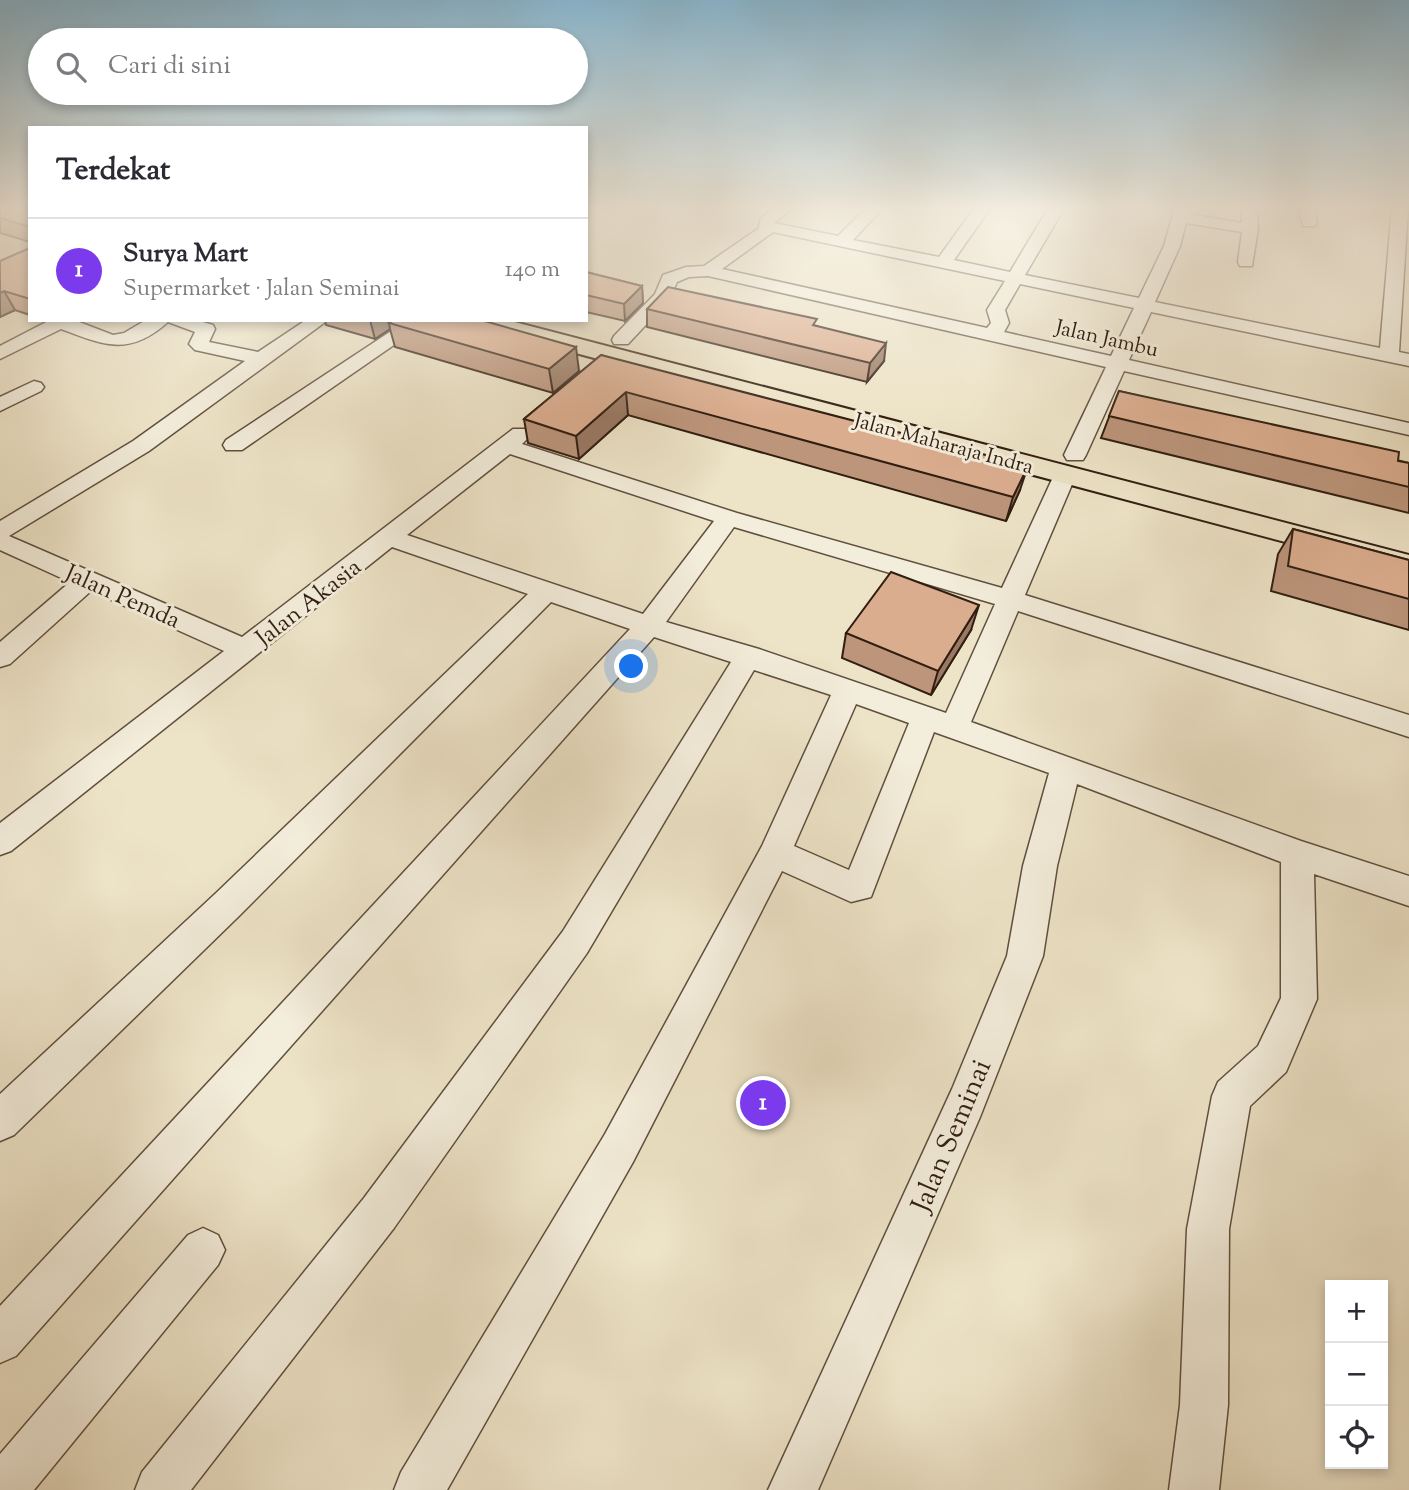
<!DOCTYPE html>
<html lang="id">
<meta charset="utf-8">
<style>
body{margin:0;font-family:"Sorts Mill Goudy",serif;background:#f7f7f7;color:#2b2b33}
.controls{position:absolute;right:21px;bottom:21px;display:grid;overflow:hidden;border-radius:0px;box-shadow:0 4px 10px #0003}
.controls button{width:63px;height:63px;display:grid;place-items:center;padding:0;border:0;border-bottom:2px solid #e1e1e2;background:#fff;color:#2b2b33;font:35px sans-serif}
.you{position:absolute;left:632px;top:667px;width:24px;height:24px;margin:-18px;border:5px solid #fff;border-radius:50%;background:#1a73e8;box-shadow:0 0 0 10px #1a73e833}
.badge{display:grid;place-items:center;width:46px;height:46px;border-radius:50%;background:#7c3aed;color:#fff;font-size:23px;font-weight:700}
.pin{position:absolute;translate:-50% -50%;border:4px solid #fff;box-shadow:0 2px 7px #0006}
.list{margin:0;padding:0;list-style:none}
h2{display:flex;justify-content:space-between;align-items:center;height:91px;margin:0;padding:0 28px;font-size:30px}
h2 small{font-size:23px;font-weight:400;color:#7c7c81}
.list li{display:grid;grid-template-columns:46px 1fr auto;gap:21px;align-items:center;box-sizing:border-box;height:105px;padding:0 28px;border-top:2px solid #e1e1e2}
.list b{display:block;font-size:26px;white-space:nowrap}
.list p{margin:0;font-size:23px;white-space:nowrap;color:#7c7c81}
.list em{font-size:23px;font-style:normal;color:#7c7c81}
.icon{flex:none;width:38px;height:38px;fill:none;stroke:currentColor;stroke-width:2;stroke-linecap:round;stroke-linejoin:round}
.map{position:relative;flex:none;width:1409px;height:1490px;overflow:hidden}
.search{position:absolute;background:#fff;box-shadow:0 4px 10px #0003;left:28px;top:28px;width:560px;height:77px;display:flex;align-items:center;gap:18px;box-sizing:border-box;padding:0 24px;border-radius:38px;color:#7c7c81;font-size:26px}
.panel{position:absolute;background:#fff;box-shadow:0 4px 10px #0003;left:28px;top:126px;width:560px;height:196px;border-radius:0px}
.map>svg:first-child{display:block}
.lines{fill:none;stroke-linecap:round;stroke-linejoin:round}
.minor-casing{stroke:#604f3e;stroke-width:3}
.highway-casing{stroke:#311e11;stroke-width:4}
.minor{fill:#f3eddb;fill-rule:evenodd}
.highway{fill:#ede3c7;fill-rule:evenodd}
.wall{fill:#bc957b;stroke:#311e11;stroke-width:2}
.shaded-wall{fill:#997964;stroke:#311e11;stroke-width:2}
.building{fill:#dbad8f;stroke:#311e11;stroke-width:2}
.labels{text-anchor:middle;stroke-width:6;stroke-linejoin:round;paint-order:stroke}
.far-street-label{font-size:21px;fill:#311e11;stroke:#f3eddb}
.street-label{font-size:24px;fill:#311e11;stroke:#f3eddb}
.near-street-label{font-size:28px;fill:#311e11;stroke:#f3eddb}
</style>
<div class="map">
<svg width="1409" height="1490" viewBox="0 0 1409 1490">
<rect width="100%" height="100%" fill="#ede3c7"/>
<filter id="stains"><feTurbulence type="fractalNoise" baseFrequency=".00286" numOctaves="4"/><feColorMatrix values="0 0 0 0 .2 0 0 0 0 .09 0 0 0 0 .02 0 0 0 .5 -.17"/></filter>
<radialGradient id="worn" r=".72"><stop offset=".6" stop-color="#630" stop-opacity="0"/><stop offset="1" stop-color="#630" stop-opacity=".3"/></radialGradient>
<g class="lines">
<!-- minor casing -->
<g class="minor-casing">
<path id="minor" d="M775 207H793L774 223 838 236 867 207H884L853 240 939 257 975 207H991L954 260 1010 272 1049 207H1065L1025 275 1139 298 1164 246 1175 207H1191L1189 214 1242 223 1241 207H1257L1258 229 1252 266H1240L1238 262 1242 232 1186 223 1180 246 1155 302 1380 348 1392 207H1408L1399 352 1409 354V366L1151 312 1129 360 1409 423V435L1124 371 1086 455 1083 460H1067L1064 455 1106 367 708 276 689 277 677 282 669 300 628 344H614L612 340 614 336 655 294 663 275 686 267 704 266 759 228 760 219ZM773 232 1005 281 987 310 991 323 987 328 722 269ZM1020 284 1134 308 1111 356 1004 332 1009 323 1005 310Z
M1298 207H1314L1317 223 1315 226H1303Z
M50 320H74L113 335 124 333 146 320H196L213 325 215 329 209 342 258 352 306 320H328L149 451 9 536 242 637 513 429H529L532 434 522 444 737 513 1002 588 1054 475 1057 470H1073L1076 475 1025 595 1409 715V737L1018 611 971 722 1301 841 1409 876V906L1314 874 1317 999 1286 1072 1250 1106 1229 1229 1228 1405 1219 1490H1169L1180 1405 1187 1229 1212 1096 1218 1082 1258 1046 1281 998V862L1077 784 1057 866 1043 956 980 1117 818 1490H768L952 1089 1007 956 1023 866 1049 773 934 732 871 897 851 902 782 871 633 1162 447 1490H394L401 1472 605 1134 762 846 831 695 754 670 587 953 394 1228 191 1490H135L142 1472 364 1198 563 931 731 662 654 637 16 1356 0 1363V1306L630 629 551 602 239 916 14 1135 0 1141V1094L215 894 528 594 392 547 11 851 0 855V823L224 651 91 591 10 664 0 667V642L70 582 0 550V521L133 441 245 361 195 350 189 344 195 332 168 322C129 357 104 345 61 329L0 359V346ZM510 454 714 521 643 614 407 535ZM734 527 995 604 946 713 759 649 666 622ZM856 704 909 723 849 870 794 846Z
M408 320H430L242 450H226L223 445 226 440Z
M34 381 41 383 44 387 41 391 0 411V397Z
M203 1228 218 1235 225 1250 218 1265 34 1490H0V1454L188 1235Z"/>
</g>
<!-- highway casing -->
<g class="highway-casing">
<path id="highway" d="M466 320H507L1409 555V575L470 325Z"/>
</g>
<!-- minor -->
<use href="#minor" class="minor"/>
<!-- highway -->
<use href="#highway" class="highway"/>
</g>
<!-- wall -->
<path class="wall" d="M0 207H30V242L0 233Z
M30 248V315L15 310 0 317V261Z
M586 272 642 286 643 303 625 321 586 312Z
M647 309 817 326 884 361 867 382 647 327Z
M325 320H481L579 371 553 393 395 347 390 329 375 339 326 325Z
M601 355 1020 490 1006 521 628 415 579 459 528 443 524 419Z
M1119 391 1409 463V513L1101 438Z
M1293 529 1409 560V630L1271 591 1278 554Z
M971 630 931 695 842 658 846 633Z"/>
<!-- shaded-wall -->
<path class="shaded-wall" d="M642 286 643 303 625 321 624 304Z
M4 291 15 310 0 317V293Z
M370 320 402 321 389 323 390 329 375 339Z
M886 343 884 361 867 382 870 363Z
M576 347 579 371 553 393 549 369Z
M626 392 628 415 579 459 576 436Z
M1028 466 1020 490 1006 521 1013 497Z
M979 605 971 630 931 695 938 671Z"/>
<!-- building -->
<path class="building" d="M0 207H30V227L0 218Z
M30 248V299L4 291 0 293V261Z
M586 272 642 286 624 304 586 295Z
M668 287 817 319 813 325 886 343 870 363 647 309Z
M394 320H481L576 347 549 369 389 323Z
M601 355 1028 466 1013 497 626 392 576 436 524 419Z
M1119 391 1399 452 1398 461 1409 463V487L1109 416Z
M1293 529 1409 560V599L1288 566Z
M891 572 979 605 938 671 846 633Z"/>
<!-- sky -->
<linearGradient id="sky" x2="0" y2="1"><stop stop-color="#89b8d2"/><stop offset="0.5" stop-color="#f7f2e6"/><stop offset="1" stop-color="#f7f2e6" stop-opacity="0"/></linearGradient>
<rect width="1409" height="416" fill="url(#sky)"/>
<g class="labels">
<!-- far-street labels -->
<g class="far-street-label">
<text transform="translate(1107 338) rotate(13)" y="7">Jalan Jambu</text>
<text transform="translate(944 443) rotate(15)" y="7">Jalan Maharaja Indra</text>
</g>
<!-- street labels -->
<g class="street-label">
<text transform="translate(123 596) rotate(24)" y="8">Jalan Pemda</text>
<text transform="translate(308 602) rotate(-38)" y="8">Jalan Akasia</text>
</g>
<!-- near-street labels -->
<g class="near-street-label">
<text transform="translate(950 1135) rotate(-67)" y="10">Jalan Seminai</text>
</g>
</g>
<rect width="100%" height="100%" filter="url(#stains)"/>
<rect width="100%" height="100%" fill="url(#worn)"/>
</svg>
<div class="controls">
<button>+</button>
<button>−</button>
<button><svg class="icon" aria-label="locate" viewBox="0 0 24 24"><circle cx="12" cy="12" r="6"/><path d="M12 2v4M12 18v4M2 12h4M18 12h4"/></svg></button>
</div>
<div class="you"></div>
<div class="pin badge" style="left:763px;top:1103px">1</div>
<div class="search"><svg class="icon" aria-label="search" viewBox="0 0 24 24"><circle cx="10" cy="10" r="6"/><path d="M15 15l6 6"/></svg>Cari di sini</div>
<section class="panel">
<h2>Terdekat<small></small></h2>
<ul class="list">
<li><span class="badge">1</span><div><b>Surya Mart</b><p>Supermarket · Jalan Seminai</p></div><em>140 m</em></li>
</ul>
</section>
</div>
